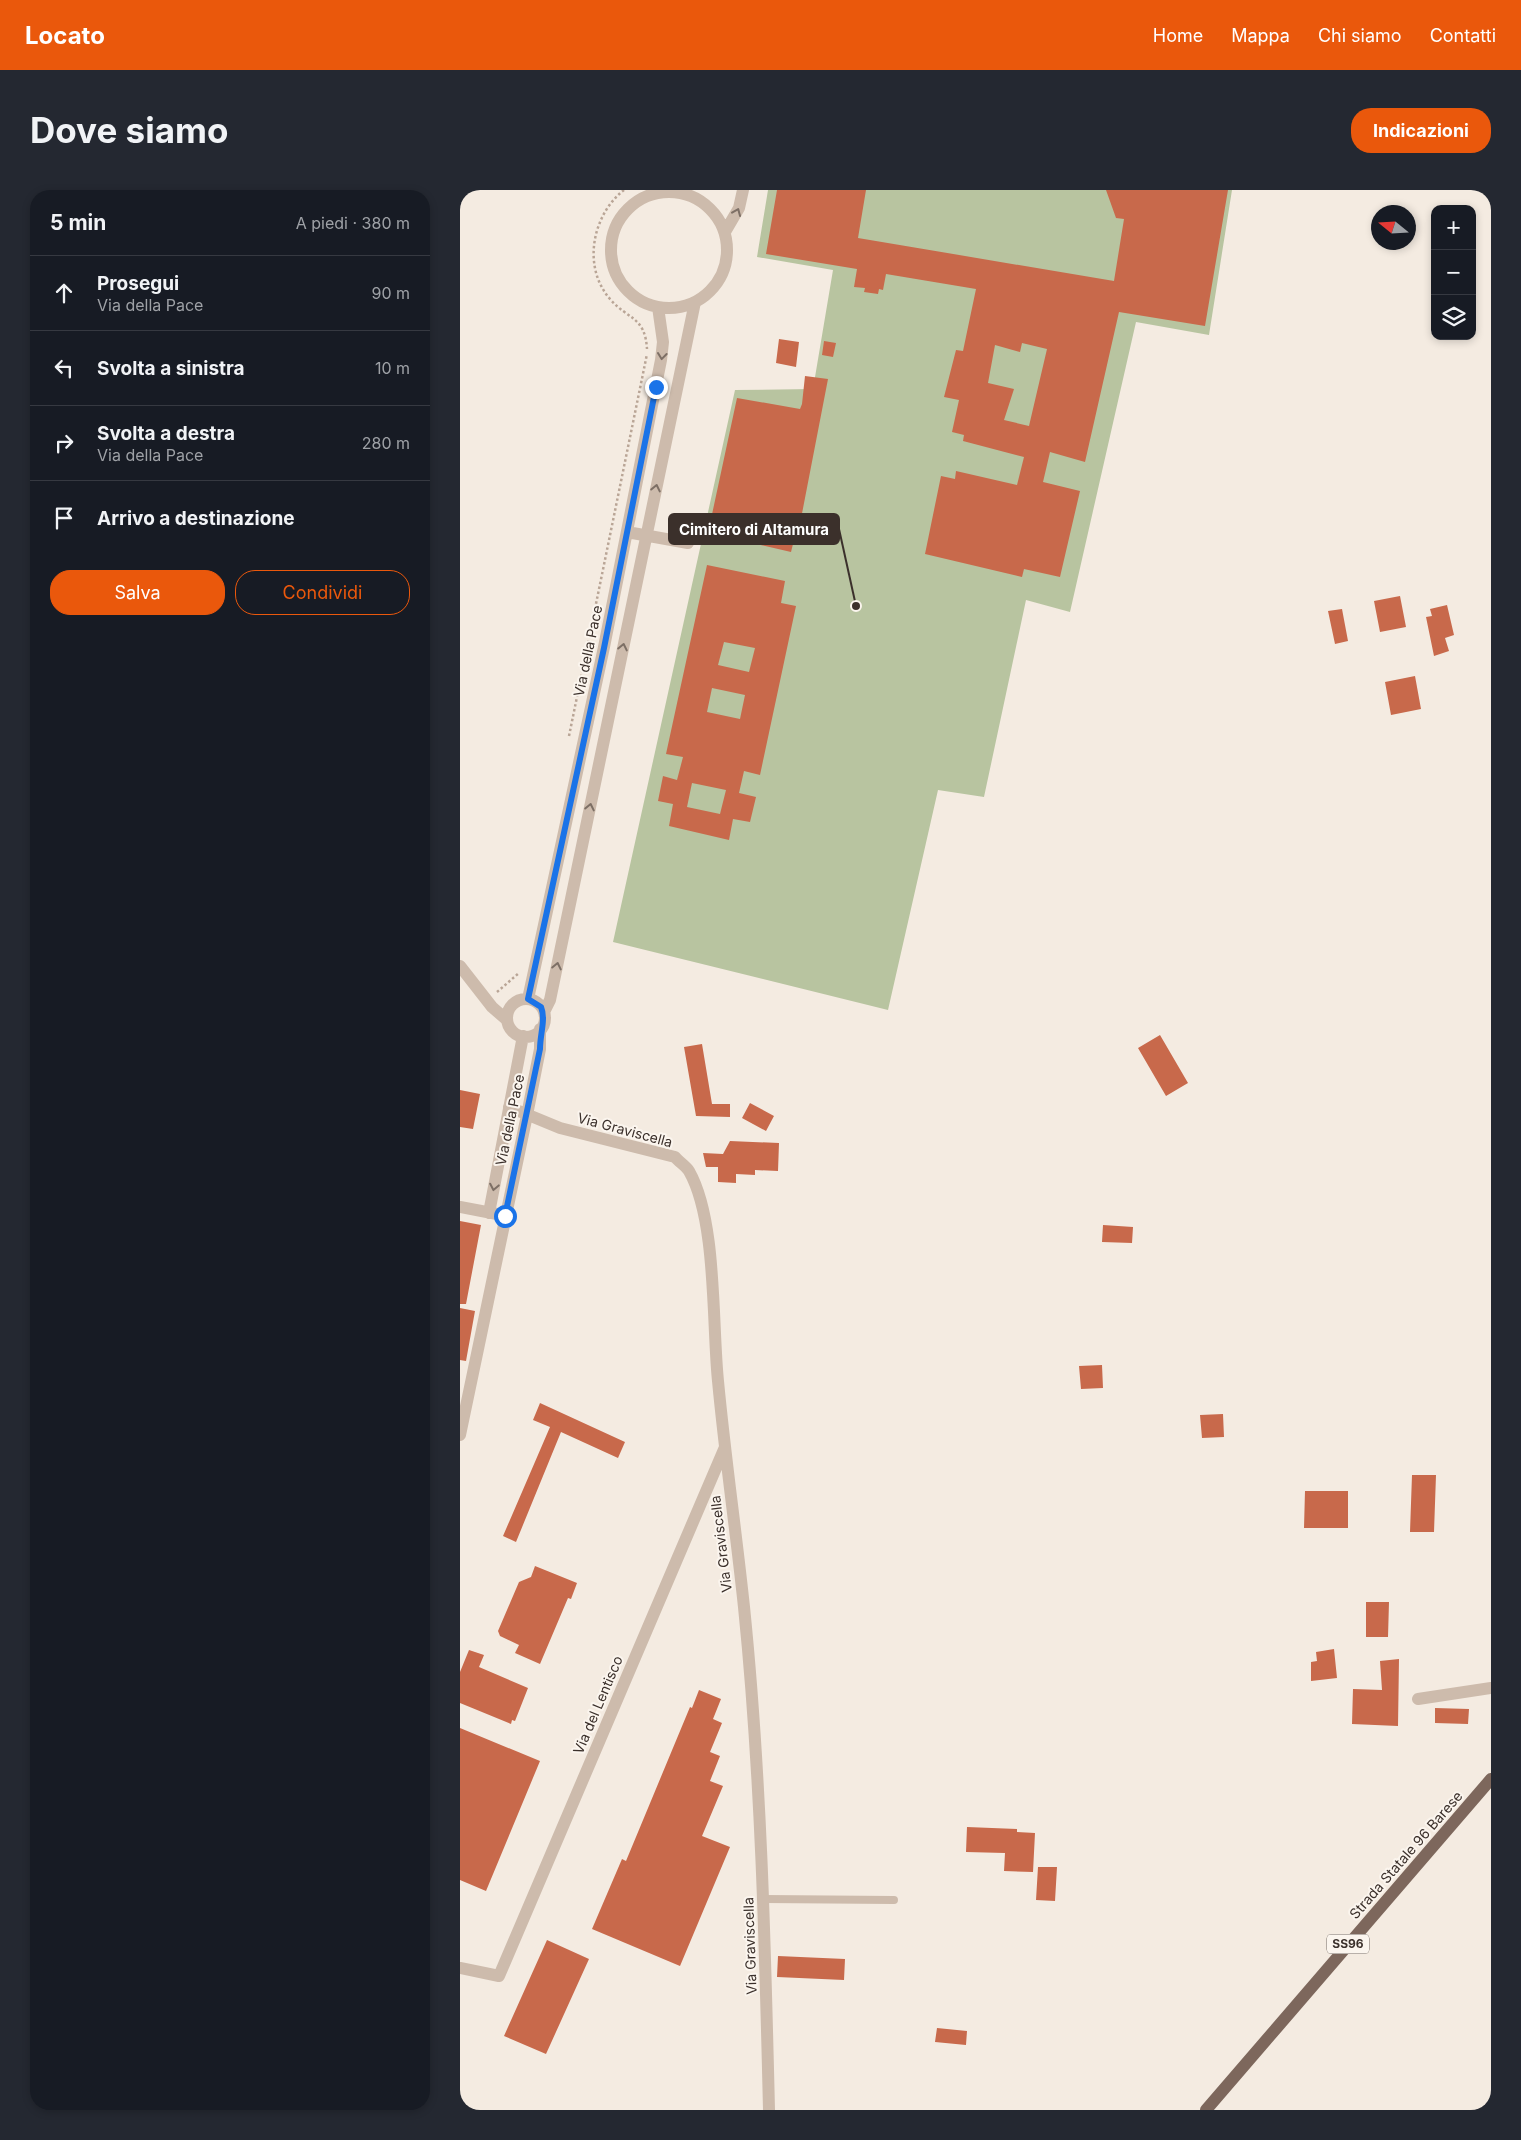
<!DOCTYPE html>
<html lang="it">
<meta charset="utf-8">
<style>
body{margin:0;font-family:Inter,sans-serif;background:#242831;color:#f1f3f6}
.controls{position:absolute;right:15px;top:15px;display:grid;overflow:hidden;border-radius:10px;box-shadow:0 2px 8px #0003}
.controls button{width:45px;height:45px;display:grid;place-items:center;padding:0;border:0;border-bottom:1px solid #363941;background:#171b24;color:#f1f3f6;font:25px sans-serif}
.compass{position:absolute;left:911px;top:15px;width:45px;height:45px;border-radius:50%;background:#171b24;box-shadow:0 2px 8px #0003;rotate:288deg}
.stop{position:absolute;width:15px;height:15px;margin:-11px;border:4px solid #1a73e8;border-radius:50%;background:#fff}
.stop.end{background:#1a73e8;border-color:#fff;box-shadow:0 1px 5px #0008}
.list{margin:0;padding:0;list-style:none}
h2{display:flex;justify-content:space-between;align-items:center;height:65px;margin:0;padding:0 20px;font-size:21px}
h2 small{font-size:16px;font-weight:400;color:#9ea1a6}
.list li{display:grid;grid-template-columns:32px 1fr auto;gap:15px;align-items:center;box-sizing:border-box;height:75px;padding:0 20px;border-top:1px solid #363941}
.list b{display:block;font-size:19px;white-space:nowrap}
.list p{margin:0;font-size:16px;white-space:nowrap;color:#9ea1a6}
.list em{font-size:16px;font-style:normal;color:#9ea1a6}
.actions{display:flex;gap:10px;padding:15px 20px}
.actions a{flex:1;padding:11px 0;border:1px solid #ea580c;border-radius:20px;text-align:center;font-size:18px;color:#ea580c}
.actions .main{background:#ea580c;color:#fff}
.icon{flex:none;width:28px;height:28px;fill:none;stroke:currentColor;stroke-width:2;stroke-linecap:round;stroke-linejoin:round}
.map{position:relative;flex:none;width:1031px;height:1920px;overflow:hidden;border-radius:20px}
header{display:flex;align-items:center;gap:30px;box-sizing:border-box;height:70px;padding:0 25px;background:#ea580c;color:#fff}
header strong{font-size:24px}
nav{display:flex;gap:28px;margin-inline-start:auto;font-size:18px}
.intro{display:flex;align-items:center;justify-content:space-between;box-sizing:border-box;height:120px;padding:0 30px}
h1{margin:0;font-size:35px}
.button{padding:12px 22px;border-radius:20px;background:#ea580c;color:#fff;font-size:18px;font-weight:700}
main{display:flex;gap:30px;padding:0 30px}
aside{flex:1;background:#171b24;border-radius:20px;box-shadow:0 2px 8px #0003}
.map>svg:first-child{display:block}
.green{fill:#b8c4a0}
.building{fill:#c8694b;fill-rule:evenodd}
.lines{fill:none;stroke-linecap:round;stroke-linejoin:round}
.path{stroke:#b9a596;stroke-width:2.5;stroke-dasharray:2.5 2.5;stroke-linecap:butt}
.lane{stroke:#cdbbac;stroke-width:8}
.street{stroke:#cdbbac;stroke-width:12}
.primary{stroke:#7d675c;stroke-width:12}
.oneway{stroke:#7d6f65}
.route{stroke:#1a73e8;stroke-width:6}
.labels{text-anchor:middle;stroke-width:4;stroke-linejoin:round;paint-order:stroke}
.shield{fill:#fbf5ee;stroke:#756b66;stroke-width:1}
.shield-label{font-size:12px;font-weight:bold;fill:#3b302b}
.street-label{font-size:14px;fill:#3b302b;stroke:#fbf5ee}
.leader{fill:none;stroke:#3b302b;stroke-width:2}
.callout-dot{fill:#3b302b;stroke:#fbf5ee;stroke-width:2}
.callout{fill:#3b302b;stroke:#3b302b;stroke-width:2}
.callout-label{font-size:15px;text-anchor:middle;font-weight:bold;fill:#fff}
</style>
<header>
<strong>Locato</strong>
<nav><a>Home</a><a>Mappa</a><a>Chi siamo</a><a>Contatti</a></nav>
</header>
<div class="intro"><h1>Dove siamo</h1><a class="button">Indicazioni</a></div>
<main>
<aside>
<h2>5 min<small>A piedi · 380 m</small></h2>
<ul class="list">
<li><svg class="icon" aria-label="ahead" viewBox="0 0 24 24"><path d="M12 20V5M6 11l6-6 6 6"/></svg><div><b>Prosegui</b><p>Via della Pace</p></div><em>90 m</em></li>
<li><svg class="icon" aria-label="left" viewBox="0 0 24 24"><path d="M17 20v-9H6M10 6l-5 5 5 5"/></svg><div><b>Svolta a sinistra</b></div><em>10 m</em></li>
<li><svg class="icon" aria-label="right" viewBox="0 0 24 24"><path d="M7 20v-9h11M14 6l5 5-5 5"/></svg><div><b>Svolta a destra</b><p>Via della Pace</p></div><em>280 m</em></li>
<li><svg class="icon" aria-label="arrive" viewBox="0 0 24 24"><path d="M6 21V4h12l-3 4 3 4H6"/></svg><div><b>Arrivo a destinazione</b></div></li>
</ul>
<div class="actions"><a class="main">Salva</a><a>Condividi</a></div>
</aside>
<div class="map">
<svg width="1031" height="1920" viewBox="0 0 1031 1920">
<rect width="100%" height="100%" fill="#f4ebe1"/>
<!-- green -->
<path class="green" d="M308 0H772L749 145 676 132 610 422 566 410 524 607 478 600 428 820 153 752 275 200 353 199 373 80 297 67Z"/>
<!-- building -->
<path class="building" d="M317 0H406L398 48 654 91 664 29 656 28 646 0H768L745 136 659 122 625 272 590 262 583 292 620 301 600 387 564 379 562 387 465 364 481 286 495 289 496 281 557 295 564 267 503 251 504 245 492 242 499 210 484 207 496 160 503 161 516 99 426 84 423 100 419 99 418 104 404 102 405 98 394 97 397 79 306 64ZM562 153 587 159 569 236 544 230 554 199 528 193 535 155 560 162Z
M319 149 339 152 336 177 316 173Z
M364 151 376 153 373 167 362 165Z
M345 186 368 189 339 339 337 338 331 362 248 343 277 208 340 219 342 214Z
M247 375 325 391 321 413 336 416 300 585 284 581 279 603 296 607 290 632 273 629 269 650 209 636 213 614 198 611 203 586 217 590 223 567 206 564ZM264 452 295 458 289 482 258 475ZM252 498 285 505 280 529 247 522ZM232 593 266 600 260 624 227 617Z
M940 406 946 437 920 442 914 411Z
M987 415 994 445 985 448 989 461 974 466 966 427 972 426 970 419Z
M882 419 888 451 875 454 868 421Z
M955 486 961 519 931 525 925 492Z
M700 845 728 893 706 906 678 858Z
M242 854 252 914H270V927L236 926 224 857Z
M0 900 20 904 13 939 0 937Z
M290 913 314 926 306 941 282 928Z
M270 951 319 953 318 981 295 980V985L276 984V993L258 992V977H246L243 963 263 964Z
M0 1031 21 1035 6 1114H0Z
M643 1035 673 1037 672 1053 642 1052Z
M0 1118 15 1121 6 1171 0 1170Z
M642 1175 643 1198 621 1199 619 1176Z
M80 1213 165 1252 158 1268 101 1242 56 1352 43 1346 90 1237 73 1230Z
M763 1224 764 1247 742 1248 740 1225Z
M952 1285H976L974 1342H950Z
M845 1301H888V1338H844Z
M75 1376 117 1393 111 1409 108 1408 80 1474 55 1463 59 1455 40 1446 38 1441 59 1392 71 1387Z
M906 1412H929L928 1447H906Z
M874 1459 877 1488 851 1491V1472L857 1471 856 1462Z
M9 1460 24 1465 19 1477 68 1498 55 1531 52 1530 51 1534 0 1513V1482Z
M939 1469 938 1536 892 1534 893 1499 922 1500 920 1471Z
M239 1500 261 1509 253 1529 262 1533 250 1562 260 1566 250 1591 263 1596 242 1646 270 1657 220 1776 132 1739 162 1669 166 1671 230 1517 232 1518Z
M975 1518 1009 1519 1008 1534 975 1533Z
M0 1538 80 1571 26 1701 0 1690Z
M507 1637 557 1639V1642L575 1643 573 1682 544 1681 545 1663 506 1662Z
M578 1677H597L595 1711 576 1710Z
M87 1750 129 1769 86 1864 44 1846Z
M318 1766 385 1769 384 1790 317 1787Z
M477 1838 507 1841 506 1855 475 1852Z"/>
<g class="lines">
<!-- path -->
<path class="path" d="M164 0C132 25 122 77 150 109 168 130 185 126 187 159
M109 546 187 164
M37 802 59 783"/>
<!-- lane -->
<path class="lane" d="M304 1709 434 1710"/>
<!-- street -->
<path class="street" d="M151 60a58 58 0 1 1 116 0a58 58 0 1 1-116 0Z
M265 42 279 18 283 0
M167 342 228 353
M0 776 32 817 47 830
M68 809 144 457 201 170 203 152 198 117
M47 828a19 19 0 1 1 38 0a19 19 0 1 1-38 0Z
M84 822 90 810 235 112
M49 917 100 938 215 967C219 972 226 976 229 981 257 1030 252 1133 258 1191 265 1266 276 1341 284 1417 301 1584 305 1752 309 1920
M0 1017 37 1024
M29 1023 63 846
M0 1245 67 925 80 859V839
M958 1509 1031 1498
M0 1778 39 1786 265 1257"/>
<!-- primary -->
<path class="primary" d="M746 1920 1031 1589"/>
</g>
<!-- one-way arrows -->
<defs><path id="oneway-chevron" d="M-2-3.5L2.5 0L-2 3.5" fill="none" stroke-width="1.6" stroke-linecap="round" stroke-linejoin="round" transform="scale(1.25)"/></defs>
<g class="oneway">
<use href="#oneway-chevron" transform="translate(277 22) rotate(-67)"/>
<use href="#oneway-chevron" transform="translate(202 166) rotate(97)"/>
<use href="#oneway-chevron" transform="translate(196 298) rotate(-78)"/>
<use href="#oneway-chevron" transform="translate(163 457) rotate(-78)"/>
<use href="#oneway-chevron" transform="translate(130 617) rotate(-78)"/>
<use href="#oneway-chevron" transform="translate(97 776) rotate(-78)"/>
<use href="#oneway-chevron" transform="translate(34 997) rotate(101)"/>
</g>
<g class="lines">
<!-- route -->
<path class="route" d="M45 1026 80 859C80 844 86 829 81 817L68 809 144 458 196 197"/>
</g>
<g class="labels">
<!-- shield labels -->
<rect class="shield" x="867" y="1744.5" width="42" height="19" rx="4"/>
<g class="shield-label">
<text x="888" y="1758">SS96</text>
</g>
<!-- street labels -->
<g class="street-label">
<text transform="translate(128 461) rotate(-78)" y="5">Via della Pace</text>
<text transform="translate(50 930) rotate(-78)" y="5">Via della Pace</text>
<text transform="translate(165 940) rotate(15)" y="5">Via Graviscella</text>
<text transform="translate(261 1354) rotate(-97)" y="5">Via Graviscella</text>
<text transform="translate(138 1515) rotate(-67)" y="5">Via del Lentisco</text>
<text transform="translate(946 1665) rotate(-49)" y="5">Strada Statale 96 Barese</text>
<text transform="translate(290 1756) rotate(-92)" y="5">Via Graviscella</text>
</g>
</g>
<!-- callouts -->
<path class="leader" d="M396 416L379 339"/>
<circle class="callout-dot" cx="396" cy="416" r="5"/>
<rect class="callout" x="209" y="324" width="170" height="30" rx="5"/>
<g class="callout-label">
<text x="294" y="345">Cimitero di Altamura</text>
</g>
</svg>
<div class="controls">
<button>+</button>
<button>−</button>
<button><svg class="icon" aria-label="layers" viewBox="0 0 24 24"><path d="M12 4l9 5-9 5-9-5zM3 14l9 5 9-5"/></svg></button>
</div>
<svg class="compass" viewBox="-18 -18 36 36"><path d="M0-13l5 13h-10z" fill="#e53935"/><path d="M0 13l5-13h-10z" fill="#9ea1a6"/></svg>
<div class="stop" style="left:45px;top:1026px"></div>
<div class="stop end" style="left:196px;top:197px"></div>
</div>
</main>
